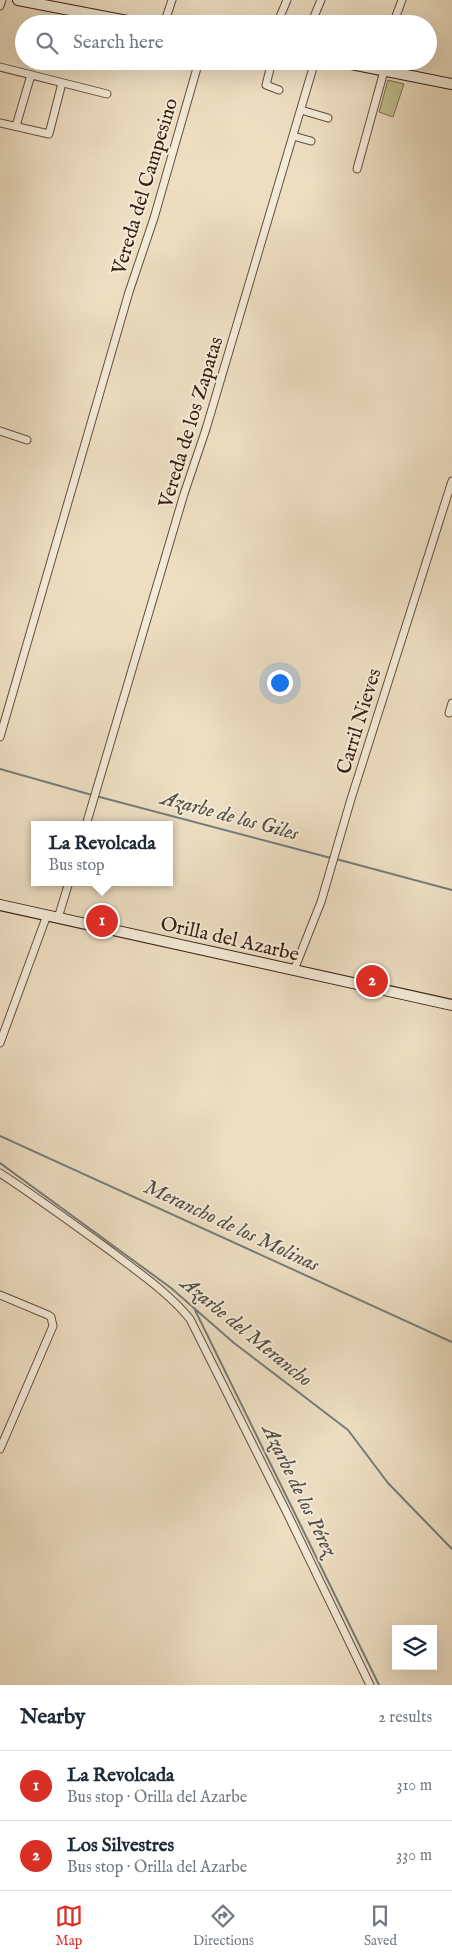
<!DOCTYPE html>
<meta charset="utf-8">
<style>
body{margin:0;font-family:"IM FELL English",serif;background:#f6f6f7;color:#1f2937}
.controls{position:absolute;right:15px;bottom:15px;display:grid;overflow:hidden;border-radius:0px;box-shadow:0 5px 20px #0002}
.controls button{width:45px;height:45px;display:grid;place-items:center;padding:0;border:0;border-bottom:1px solid #e0e1e3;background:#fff;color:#1f2937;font:25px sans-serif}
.you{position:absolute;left:279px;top:682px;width:18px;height:18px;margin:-12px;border:4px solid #fff;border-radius:50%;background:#1a73e8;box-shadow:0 0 0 8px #1a73e833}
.badge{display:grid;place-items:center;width:32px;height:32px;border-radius:50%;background:#d93025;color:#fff;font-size:16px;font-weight:700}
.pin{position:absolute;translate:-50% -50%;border:2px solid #fff;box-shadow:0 1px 5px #0006}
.popup{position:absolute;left:31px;top:821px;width:142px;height:65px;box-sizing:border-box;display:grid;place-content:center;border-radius:0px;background:#fff;filter:drop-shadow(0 1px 4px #0005);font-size:16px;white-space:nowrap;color:#747a83}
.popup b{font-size:19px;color:#1f2937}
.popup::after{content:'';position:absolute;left:50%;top:100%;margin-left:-10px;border:10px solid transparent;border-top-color:#fff}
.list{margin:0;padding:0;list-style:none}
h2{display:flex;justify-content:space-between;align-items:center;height:65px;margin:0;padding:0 20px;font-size:21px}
h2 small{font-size:16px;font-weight:400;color:#747a83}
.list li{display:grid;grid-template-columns:32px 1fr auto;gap:15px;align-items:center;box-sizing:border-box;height:70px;padding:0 20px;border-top:1px solid #e0e1e3}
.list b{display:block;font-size:19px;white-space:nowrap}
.list p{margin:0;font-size:16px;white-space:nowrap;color:#747a83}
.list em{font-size:16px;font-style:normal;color:#747a83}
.icon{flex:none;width:28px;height:28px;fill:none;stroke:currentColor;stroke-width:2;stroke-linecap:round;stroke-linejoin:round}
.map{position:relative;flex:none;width:452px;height:1685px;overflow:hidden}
.search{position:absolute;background:#fff;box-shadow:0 5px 20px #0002;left:15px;right:15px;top:15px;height:55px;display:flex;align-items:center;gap:12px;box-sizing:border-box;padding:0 18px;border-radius:28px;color:#747a83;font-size:19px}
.sheet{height:205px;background:#fff}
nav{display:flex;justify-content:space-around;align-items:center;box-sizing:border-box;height:70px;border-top:1px solid #e0e1e3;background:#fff;font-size:14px;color:#747a83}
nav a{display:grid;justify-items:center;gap:2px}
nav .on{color:#d93025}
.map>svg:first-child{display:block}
.green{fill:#bfbf8e;stroke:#7c6e4f}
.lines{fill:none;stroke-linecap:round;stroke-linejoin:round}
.stream{stroke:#757c78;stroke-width:2}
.street-casing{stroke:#654e3c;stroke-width:9}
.secondary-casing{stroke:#381e10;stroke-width:12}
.street{stroke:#f3ead7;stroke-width:7}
.secondary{stroke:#f3ead7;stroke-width:10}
.labels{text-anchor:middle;stroke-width:4;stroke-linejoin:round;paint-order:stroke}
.street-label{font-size:20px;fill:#381e10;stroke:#f3ead7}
.water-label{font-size:21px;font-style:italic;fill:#564d44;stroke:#f3ead7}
</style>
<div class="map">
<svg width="452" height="1685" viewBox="0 0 452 1685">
<rect width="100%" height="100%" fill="#eddec2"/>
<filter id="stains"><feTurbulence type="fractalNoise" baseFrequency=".004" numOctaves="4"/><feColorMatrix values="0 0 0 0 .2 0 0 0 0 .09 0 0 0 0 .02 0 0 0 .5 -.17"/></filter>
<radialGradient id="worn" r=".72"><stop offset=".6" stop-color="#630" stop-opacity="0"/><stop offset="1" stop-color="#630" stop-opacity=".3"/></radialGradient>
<!-- green -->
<path class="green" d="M388 80 404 84 393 117 379 112Z"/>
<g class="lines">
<!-- stream -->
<path class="stream" d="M0 769 92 795
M96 796 331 858
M336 859 452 890
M0 1136 452 1342
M0 1163 171 1288 234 1343 348 1430 388 1483 452 1549
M195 1310 379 1685"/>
<!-- street casing -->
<g class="street-casing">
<path id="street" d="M0 6 2 0
M164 24 172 0
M277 24 287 0
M311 24 321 0
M393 24 402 0
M272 61 266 85 279 90
M0 67 107 94
M301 110 328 118
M0 123 49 134 62 83
M16 126 31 75
M293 136 311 141
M357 169 384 71
M0 431 27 440
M449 713 452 703
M0 737 129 292 154 218 199 61
M86 825 184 494 206 429 315 61
M58 918 69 882
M294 970 321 902 351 799 452 481
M0 1043 47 915
M0 1173C38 1198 75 1225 112 1252 139 1273 168 1292 190 1319L288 1515 370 1685
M0 1295 48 1315 51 1317 53 1326 0 1449"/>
</g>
<!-- secondary casing -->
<g class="secondary-casing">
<path id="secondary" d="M18 0 143 24
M336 61 452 84
M0 905 452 1005"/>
</g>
<!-- street -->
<use href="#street" class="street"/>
<!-- secondary -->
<use href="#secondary" class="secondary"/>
</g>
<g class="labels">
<!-- street labels -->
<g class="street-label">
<text transform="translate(144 186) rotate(-73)" y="7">Vereda del Campesino</text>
<text transform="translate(190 422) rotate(-73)" y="7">Vereda de los Zapatas</text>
<text transform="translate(358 721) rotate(-73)" y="7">Carril Nieves</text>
<text transform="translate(230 938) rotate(13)" y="7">Orilla del Azarbe</text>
</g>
<!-- water labels -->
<g class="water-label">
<text transform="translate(230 815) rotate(15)" y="7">Azarbe de los Giles</text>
<text transform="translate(232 1225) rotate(25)" y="7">Merancho de los Molinas</text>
<text transform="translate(247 1331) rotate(39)" y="7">Azarbe del Merancho</text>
<text transform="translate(300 1490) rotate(64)" y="7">Azarbe de los Pérez</text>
</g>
</g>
<rect width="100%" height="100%" filter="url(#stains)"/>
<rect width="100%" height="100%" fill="url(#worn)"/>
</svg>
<div class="controls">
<button><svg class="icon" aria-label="layers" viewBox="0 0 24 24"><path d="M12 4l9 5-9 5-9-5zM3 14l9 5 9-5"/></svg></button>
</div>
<div class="you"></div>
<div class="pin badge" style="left:102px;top:921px">1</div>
<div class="popup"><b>La Revolcada</b>Bus stop</div>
<div class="pin badge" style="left:372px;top:981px">2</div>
<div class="search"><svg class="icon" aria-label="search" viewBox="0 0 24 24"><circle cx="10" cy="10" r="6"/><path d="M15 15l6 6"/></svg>Search here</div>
</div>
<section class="sheet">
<h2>Nearby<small>2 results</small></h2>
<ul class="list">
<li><span class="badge">1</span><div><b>La Revolcada</b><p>Bus stop · Orilla del Azarbe</p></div><em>310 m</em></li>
<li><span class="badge">2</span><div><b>Los Silvestres</b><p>Bus stop · Orilla del Azarbe</p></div><em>330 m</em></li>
</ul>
</section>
<nav>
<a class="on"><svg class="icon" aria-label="map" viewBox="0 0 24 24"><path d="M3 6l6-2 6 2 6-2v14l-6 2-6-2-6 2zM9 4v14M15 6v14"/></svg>Map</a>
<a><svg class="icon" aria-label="directions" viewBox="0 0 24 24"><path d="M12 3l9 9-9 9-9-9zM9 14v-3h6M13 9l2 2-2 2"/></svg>Directions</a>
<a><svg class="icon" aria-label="saved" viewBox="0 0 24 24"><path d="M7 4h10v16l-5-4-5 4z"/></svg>Saved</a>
</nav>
